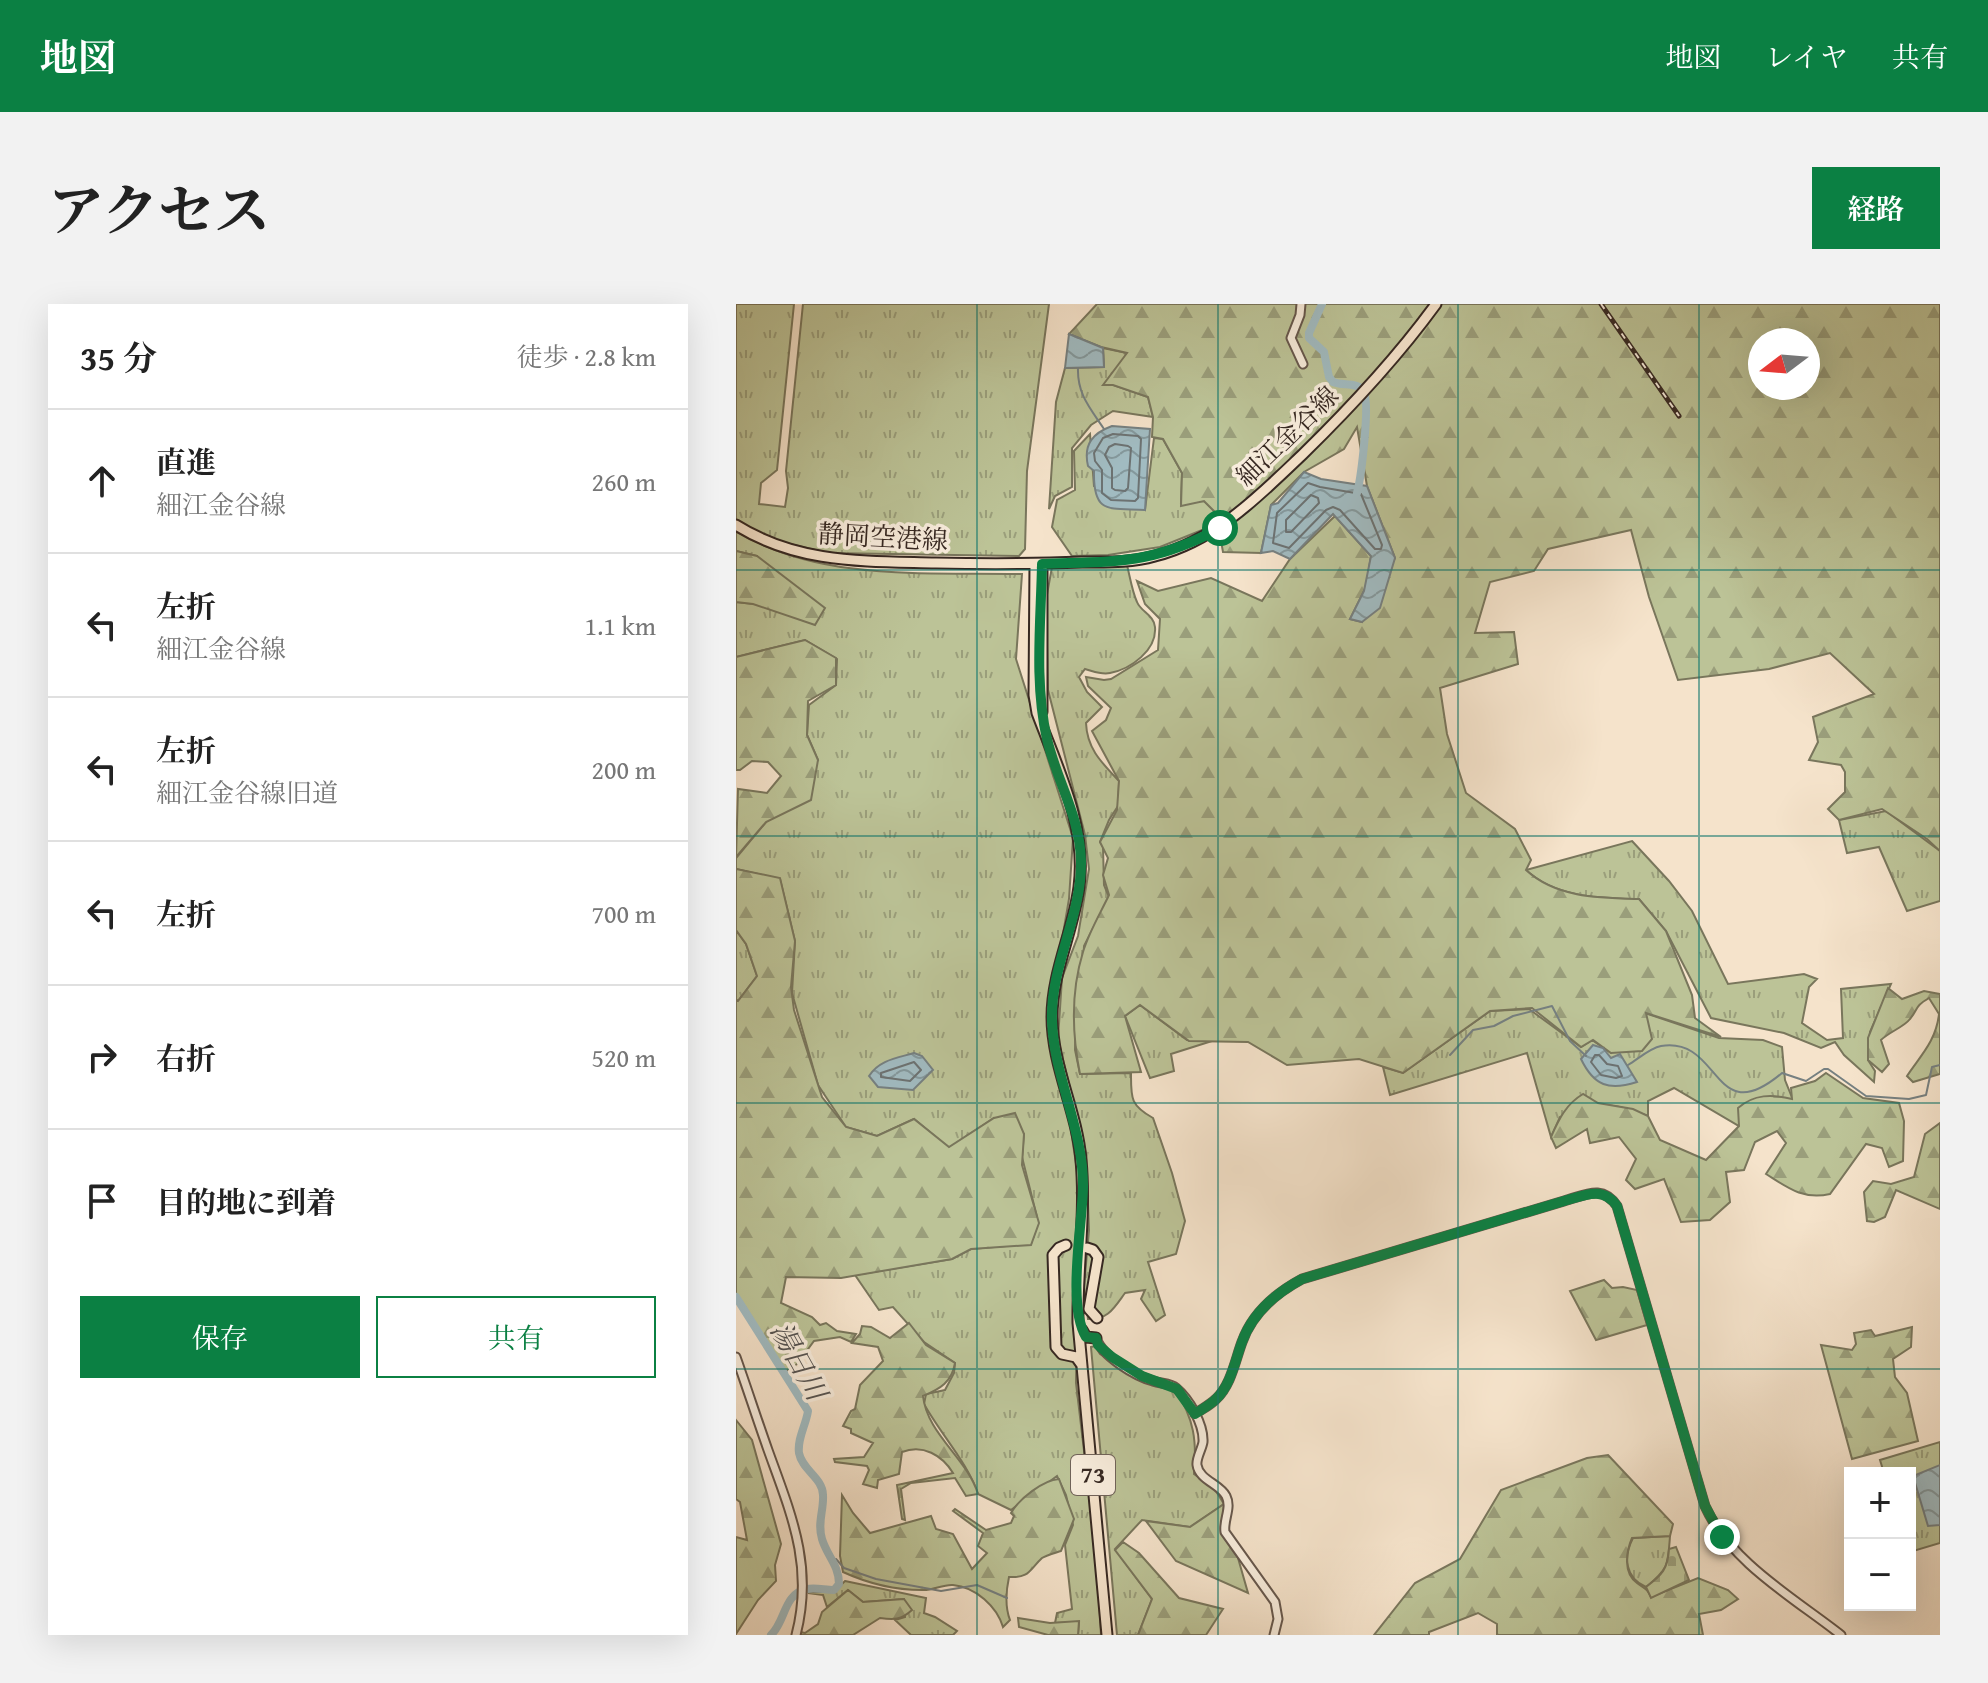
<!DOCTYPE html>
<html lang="ja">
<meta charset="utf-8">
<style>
body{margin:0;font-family:"Gentium Book Plus","Noto Serif JP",serif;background:#f2f2f2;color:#222}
.controls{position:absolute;right:24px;bottom:24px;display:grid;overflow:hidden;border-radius:0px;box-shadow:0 8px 32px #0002}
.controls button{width:72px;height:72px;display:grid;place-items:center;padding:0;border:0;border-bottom:2px solid #e0e0e0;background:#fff;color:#222;font:40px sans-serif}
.compass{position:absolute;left:1012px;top:24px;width:72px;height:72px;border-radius:50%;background:#fff;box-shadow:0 8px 32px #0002;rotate:254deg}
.stop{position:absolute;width:24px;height:24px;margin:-18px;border:6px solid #0b8043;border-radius:50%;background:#fff}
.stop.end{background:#0b8043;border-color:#fff;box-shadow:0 2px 8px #0008}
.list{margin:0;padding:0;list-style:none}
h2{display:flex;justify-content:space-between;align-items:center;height:104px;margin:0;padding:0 32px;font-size:34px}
h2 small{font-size:26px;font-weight:400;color:#767676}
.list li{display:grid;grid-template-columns:52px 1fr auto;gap:24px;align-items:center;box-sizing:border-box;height:144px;padding:0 32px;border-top:2px solid #e0e0e0}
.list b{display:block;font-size:30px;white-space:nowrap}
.list p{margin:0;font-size:26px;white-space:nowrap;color:#767676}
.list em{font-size:26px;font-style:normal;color:#767676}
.actions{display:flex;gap:16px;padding:24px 32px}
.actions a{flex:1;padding:18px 0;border:2px solid #0b8043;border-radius:0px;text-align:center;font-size:28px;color:#0b8043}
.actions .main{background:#0b8043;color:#fff}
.icon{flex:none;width:44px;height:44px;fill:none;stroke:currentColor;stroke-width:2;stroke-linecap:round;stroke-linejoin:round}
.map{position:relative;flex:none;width:1204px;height:1331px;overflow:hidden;border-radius:0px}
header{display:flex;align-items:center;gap:48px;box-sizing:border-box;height:112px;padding:0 40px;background:#0b8043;color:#fff}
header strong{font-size:38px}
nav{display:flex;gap:44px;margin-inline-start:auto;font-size:28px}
.intro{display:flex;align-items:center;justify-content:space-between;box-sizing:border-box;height:192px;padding:0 48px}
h1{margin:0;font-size:56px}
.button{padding:20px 36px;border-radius:0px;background:#0b8043;color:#fff;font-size:28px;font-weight:700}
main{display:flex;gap:48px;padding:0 48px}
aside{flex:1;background:#fff;border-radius:0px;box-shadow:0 8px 32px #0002}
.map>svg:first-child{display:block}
.grass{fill:url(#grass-tufts);stroke:#79765c;stroke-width:2}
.forest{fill:url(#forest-firs);stroke:#79765c;stroke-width:2;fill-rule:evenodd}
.cemetery{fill:url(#cemetery-stones);stroke:#79765c;stroke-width:2}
.water{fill:url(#water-waves);stroke:#768081;stroke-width:2}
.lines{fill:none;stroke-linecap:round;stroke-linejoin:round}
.shore{stroke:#6c7272;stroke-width:2}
.stream{stroke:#768081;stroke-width:2}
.river{stroke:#a1bbc1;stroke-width:8}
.minor-casing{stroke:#66574c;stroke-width:11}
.major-casing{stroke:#362822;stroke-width:13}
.minor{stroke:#f8eddd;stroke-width:7}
.major{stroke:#f5e3cb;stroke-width:9}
.rail-casing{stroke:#362822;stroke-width:5}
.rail{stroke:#f8eddd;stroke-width:2;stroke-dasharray:6;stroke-linecap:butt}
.route{stroke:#0b8043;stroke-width:10}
.grid{fill:none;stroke:#0f766e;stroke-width:2;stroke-opacity:0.55}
.labels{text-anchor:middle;stroke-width:7;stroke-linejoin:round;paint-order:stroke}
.shield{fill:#f8eddd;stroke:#70635a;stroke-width:2}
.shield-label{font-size:24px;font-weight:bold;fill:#362822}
.street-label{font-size:26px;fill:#362822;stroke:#f8eddd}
.water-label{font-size:28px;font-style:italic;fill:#565452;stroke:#f8eddd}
</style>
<header>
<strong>地図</strong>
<nav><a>地図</a><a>レイヤ</a><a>共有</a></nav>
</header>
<div class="intro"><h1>アクセス</h1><a class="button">経路</a></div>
<main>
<aside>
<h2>35 分<small>徒歩 · 2.8 km</small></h2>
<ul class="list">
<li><svg class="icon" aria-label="ahead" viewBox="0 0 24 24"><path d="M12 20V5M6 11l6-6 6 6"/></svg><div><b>直進</b><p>細江金谷線</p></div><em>260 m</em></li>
<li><svg class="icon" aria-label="left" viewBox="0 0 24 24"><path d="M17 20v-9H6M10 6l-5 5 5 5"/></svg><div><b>左折</b><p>細江金谷線</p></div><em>1.1 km</em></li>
<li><svg class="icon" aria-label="left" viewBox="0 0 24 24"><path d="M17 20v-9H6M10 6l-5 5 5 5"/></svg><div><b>左折</b><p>細江金谷線旧道</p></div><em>200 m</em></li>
<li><svg class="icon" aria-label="left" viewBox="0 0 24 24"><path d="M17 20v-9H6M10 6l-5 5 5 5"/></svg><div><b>左折</b></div><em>700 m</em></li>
<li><svg class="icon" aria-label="right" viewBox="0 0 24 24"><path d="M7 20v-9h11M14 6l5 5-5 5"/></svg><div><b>右折</b></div><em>520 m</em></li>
<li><svg class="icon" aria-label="arrive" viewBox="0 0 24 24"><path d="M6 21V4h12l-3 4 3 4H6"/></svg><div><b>目的地に到着</b></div></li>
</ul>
<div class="actions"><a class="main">保存</a><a>共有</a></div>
</aside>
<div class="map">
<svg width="1204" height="1331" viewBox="0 0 1204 1331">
<defs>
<pattern id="grass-tufts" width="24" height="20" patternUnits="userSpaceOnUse" patternTransform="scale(2)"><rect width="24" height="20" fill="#bcc397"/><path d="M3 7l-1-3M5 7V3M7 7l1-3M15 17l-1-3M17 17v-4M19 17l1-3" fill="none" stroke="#9a9e7b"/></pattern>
<pattern id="forest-firs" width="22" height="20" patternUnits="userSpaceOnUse" patternTransform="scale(2)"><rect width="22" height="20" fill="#bcc397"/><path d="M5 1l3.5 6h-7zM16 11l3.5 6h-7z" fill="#9a9e7b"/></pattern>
<pattern id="cemetery-stones" width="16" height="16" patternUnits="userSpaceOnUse" patternTransform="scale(2)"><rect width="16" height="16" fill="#bcc397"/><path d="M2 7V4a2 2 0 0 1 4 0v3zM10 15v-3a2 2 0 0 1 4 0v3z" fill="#9a9e7b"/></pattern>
<pattern id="water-waves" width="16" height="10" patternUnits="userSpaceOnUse" patternTransform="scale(2)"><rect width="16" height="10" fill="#a1bbc1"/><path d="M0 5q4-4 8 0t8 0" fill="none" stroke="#84989c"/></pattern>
</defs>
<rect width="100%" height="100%" fill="#f5e3cb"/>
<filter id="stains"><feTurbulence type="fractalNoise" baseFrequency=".0025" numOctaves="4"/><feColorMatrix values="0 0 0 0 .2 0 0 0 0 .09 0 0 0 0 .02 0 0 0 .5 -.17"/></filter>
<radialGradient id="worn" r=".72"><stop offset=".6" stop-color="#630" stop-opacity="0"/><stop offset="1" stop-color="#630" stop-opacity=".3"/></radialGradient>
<!-- grass -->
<path class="grass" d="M0 0H58L41 166 25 179 23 200 49 203 52 184 50 167 67 0H313L291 167 289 245 283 252 92 249 33 235 0 216Z
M367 44 391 49 377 81 412 93 417 113 377 107 355 121 336 144V183L319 192 313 205 320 98 329 64 368 63Z
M354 130 358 182 409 206 418 134 427 135 446 169 445 199 468 197 480 209 481 220 424 243 372 251 336 252 316 223 321 196 339 186 338 147Z
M0 227C84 278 191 268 286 270L280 355 337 534 333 595 311 723 331 800 342 873 340 1079 361 1257 365 1331H342L343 1318 319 1319 321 1309 336 1305 329 1241 337 1221 330 1191 321 1172 275 1206 242 1190C233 1161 204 1129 188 1100L190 1090 209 1086 218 1069 219 1059 188 1038 157 1003 143 1006 119 971 216 955 235 945 295 940 301 913 286 853 288 830 258 814 213 844 178 815 141 832 110 823 82 781 56 689 59 637 44 575 0 565V554L82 456 71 431 73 401 100 381 101 355 69 336 0 353V298L17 300 21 252 0 247Z
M391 261C394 273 396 287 401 298 405 308 418 311 419 323 421 346 395 365 374 369 365 371 357 367 349 365L343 373 351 388 366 403 350 419C351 445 366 459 383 477L382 502 373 516 364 538 367 543 368 581 373 593 348 642 347 663 340 708 339 746 344 770 395 769C395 794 394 801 417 814L436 869 449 917 440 950 412 958 429 1011 420 1017 405 995 409 986 389 989C378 1004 372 1016 352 1015L348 983 353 926 350 850 322 735 326 674 342 632 353 565 349 531 312 386 310 296 316 263Z
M1150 507 1204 547V597L1171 607 1143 543 1111 549 1103 516Z
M896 537 933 577 956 607 992 680 1068 670 1081 675 1073 683 1066 719 1091 736 1107 734 1105 685 1155 680 1134 728 1132 756 1139 767 1138 778 1108 751 1099 738 1085 744 1048 729 975 714 930 627 903 595C864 594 820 594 790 566Z
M0 626 10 640 21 672 2 697 0 696Z
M404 701 451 736 476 737 435 750 438 767 414 774 389 712Z
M793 705 845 743 856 736 875 749 909 709 983 734 1027 736 1046 743 1049 776 1057 796 1003 822 938 784 912 797V812C871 796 864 799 824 813L815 833 791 749 654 791 647 763 667 769 754 707Z
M359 1042 364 1050 419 1081 440 1087C458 1115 461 1137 458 1170L478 1184 488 1200 454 1223 406 1216 379 1245 416 1295 402 1331H381L355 1043Z
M1204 1138V1239L1174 1248V1169H1148L1144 1156Z
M934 1232C932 1260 933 1265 910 1283 889 1274 887 1253 897 1234Z
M109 1277 190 1294 188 1309 199 1313 221 1327 217 1331H175L159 1316 169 1313 168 1295 127 1298 112 1286 91 1303 87 1291 72 1289 99 1287Z"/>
<!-- forest -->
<path class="forest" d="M361 0H1204V547L1191 535 1146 505 1103 516 1092 505 1109 488V468L1105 461 1073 456 1082 438 1077 413 1138 390 1094 349 1033 365 942 376 913 293 895 226 812 245 798 267 754 278 739 329 778 328 782 360 704 384 711 430 730 489 779 525 795 556 790 566C820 594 864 594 903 595L930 627 956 691 959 714 985 733 910 709 916 735 906 747 875 749 857 736 845 743 796 704 754 707 667 769 623 755 551 761 512 738 453 737 404 701 389 712 405 768 344 770C336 730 335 687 347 648 353 628 364 610 373 591L367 571 372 554 364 538 381 506 383 477 356 427 370 416 375 404 352 382 350 373 368 376 375 375 422 346 424 315 409 300 401 277 422 287 475 274 526 297 554 255 599 212 635 252 630 283 614 315 626 318 659 254 631 182 621 123 608 145 568 168 535 201 525 249 487 248 480 209 468 197 445 202 446 169 427 135 416 133 417 113 412 93 377 81H367L391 49 365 43 333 30ZM1024 36H1072V84H1024Z
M0 247 21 252 89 304 79 321 17 300 0 298Z
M69 336 100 354V381L72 397 71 431 82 456 75 496 30 518 0 553 2 485 31 489 45 472 32 458 16 457 4 466H0V353Z
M0 565 44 574 59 637 55 683 58 706 86 793 110 823 141 832 178 815 213 843 258 814 279 809 288 830 286 861 303 919 295 941 235 945 216 955 105 974 50 973 45 999 76 1013 84 1021 90 1019 101 1027 120 1030 115 1038 104 1033 78 1037 61 1060 50 1067 0 993V696L2 697 21 672 10 640 0 626Z
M1152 684 1166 695 1188 687 1204 690V770L1177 778 1171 772C1185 751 1200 737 1203 710L1193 694C1178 703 1183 704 1174 715 1168 723 1153 728 1145 736L1153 760 1146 768 1132 756V734Z
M1090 769 1127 794 1163 799 1168 817 1167 857 1153 863 1146 844 1130 840 1094 890C1067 896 1052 884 1030 870L1050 839 1041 827 1019 838 1008 866 990 868 994 898 974 916 945 918 928 875 899 885 890 876 900 855 883 833 854 839 851 825 820 844 815 833C823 815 830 800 847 790L862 799 897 805 912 812 924 836 970 856 1003 822 1002 804C1018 790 1036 790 1056 795L1055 784 1079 777Z
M1204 819V905L1160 886 1149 913 1138 918 1131 917 1128 888 1137 877 1155 880 1178 873 1189 830Z
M868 976 876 984 887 983 901 986 911 1021 860 1036 834 987Z
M173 1019 190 1041 219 1059C216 1078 204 1085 187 1092 191 1130 231 1154 242 1190L230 1192 219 1174 175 1179 165 1185 169 1216 166 1215 161 1181 217 1169C206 1151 187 1140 166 1148L163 1170 142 1176 141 1184 127 1180 133 1166 131 1162 99 1158 98 1155 128 1153 137 1139 115 1129V1125L107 1122 115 1107 119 1105 124 1081 147 1057 142 1043 116 1039 124 1030 126 1022 135 1023 154 1034Z
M1176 1023 1175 1043 1157 1055 1159 1073 1171 1089 1182 1137 1116 1155 1085 1041 1116 1046 1120 1040 1118 1029 1135 1026 1139 1032Z
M0 1116 16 1136 45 1240 39 1261 40 1277 22 1296 0 1330V1233L11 1236 4 1198 0 1195Z
M872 1151 937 1220 934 1232 896 1234C890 1248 887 1269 901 1279 909 1285 911 1284 915 1293L962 1274 992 1286 1002 1295 985 1306 963 1310 967 1331H761V1320L742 1309 693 1328V1331H638L679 1279 724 1255 765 1186 851 1154Z
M323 1175 338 1215 325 1247C319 1249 311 1251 306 1254 293 1266 294 1274 273 1273 270 1287 269 1303 274 1316L267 1323C261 1303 240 1283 217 1281 207 1280 196 1287 186 1286 160 1286 131 1279 107 1268L104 1252 106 1191 117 1209 134 1229 195 1212 200 1225 217 1230 236 1265 251 1249 242 1242 247 1229 217 1207 219 1205 250 1226 275 1219 278 1212 275 1209C283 1195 307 1176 323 1175Z
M488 1200 486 1230 502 1254 512 1289 440 1257 410 1217 454 1223Z
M387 1238 403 1249 443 1294 487 1305 470 1331H402L416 1295 379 1246Z
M112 1286 127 1298 168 1295 176 1306C165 1316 158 1316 144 1314L117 1331H63L64 1328 69 1329 82 1320 86 1308Z
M282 1314 314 1319 343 1317 342 1331H312L283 1323Z"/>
<!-- cemetery -->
<path class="cemetery" d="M940 1243 953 1276 915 1294 910 1283C926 1271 932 1265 933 1245Z"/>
<!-- water -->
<path class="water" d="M333 30 367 44 368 63 329 64Z
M376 122 414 125 409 206C373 204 357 211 358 167L352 162C347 140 357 129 376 122Z
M568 168 585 175 631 182 659 254 644 304 626 318 614 315 628 287 635 252 597 210 554 255 537 247 525 249 535 201 542 199Z
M857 741 867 744 875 754 884 750 901 778C873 787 858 782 845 755Z
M178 749 186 752 197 766 177 786 142 783 133 772C143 756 161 754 178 749Z
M1204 1161V1221L1192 1222 1177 1172Z"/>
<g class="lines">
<!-- shore -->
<path class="shore" d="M377 130 402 132 405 135 402 194 399 197 375 196 366 189V166L359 157 358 149 367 134Z
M379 140 392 142 395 144 392 184 389 187 379 186 376 184V164L369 151 373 143Z
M572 179 584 183 625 190 646 241 645 245H639L604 206 597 203 590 206 553 244 537 239 541 209Z
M575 191 582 194 583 199 555 228H550V216Z
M859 751H863L871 760 882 762 886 772 880 774 865 771 855 758Z
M178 758 185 766 174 777 145 773V769Z"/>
<!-- stream -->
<path class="stream" d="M342 64C341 90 354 104 368 125
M714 751 737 726 758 722 777 712 816 702 834 737 850 752
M892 761C902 755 914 744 925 742 986 732 976 828 1046 769L1070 777 1088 765H1092L1130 792 1173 795 1190 791 1196 763 1204 761
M96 1257 100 1255 108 1264 140 1275 205 1287 241 1281 271 1294"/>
<!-- river -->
<path class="river" d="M586 0 573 29V34L588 48 593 73 597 78C606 82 621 78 627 86 635 96 625 174 621 189
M0 993 72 1107C70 1121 61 1135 63 1149 66 1166 87 1174 87 1191 88 1206 81 1219 86 1235 91 1252 103 1261 103 1280L98 1286C89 1286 79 1283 71 1285 47 1290 50 1317 35 1331"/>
<!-- minor casing -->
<g class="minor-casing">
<path id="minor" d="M565 0 564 11 555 34 567 60
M360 1034C366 1052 399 1072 417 1077 425 1080 434 1079 440 1084 453 1095 468 1120 467 1138 466 1145 460 1154 461 1161 463 1176 484 1180 490 1192 496 1204 487 1216 489 1228L539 1298 542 1315 538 1331
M0 1053C11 1084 21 1115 32 1146 55 1210 78 1262 60 1331
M459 1110C466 1105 474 1101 480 1095 495 1081 499 1057 506 1038 516 1010 540 989 566 975L828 897C850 891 866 880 881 902L969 1202C994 1258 1058 1294 1105 1331"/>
</g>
<!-- major casing -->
<g class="major-casing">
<path id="major" d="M0 221C62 260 129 257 200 259 249 260 297 260 346 258 371 258 395 259 419 252 479 237 523 192 567 150 615 103 660 55 700 0
M299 260 298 391 301 409C322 465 351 522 343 583 337 628 316 668 316 713 316 762 341 807 345 856 350 910 341 965 342 1019L371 1331
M306 408V260
M330 941 323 944 317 951 320 1043 326 1050 340 1053 345 1060
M351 944 357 946 362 953 353 1005 361 1014
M346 1026 350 1033 360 1034"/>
</g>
<!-- minor -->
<use href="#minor" class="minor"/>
<!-- major -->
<use href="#major" class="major"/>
<!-- rail casing -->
<g class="rail-casing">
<path id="rail" d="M865 0 943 112"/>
</g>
<!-- rail -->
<use href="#rail" class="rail"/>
</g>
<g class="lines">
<!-- route -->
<path class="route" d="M484 224C416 261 380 257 306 260 305 317 298 379 311 435 321 478 344 512 345 557 346 612 314 662 316 717 318 774 348 826 347 884 346 923 331 1001 350 1033L360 1034 362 1041 376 1053 406 1072 441 1085 459 1110C466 1105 474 1101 480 1095 495 1081 499 1057 506 1038 516 1010 540 989 566 975L828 897C849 891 867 882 881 902L969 1202 986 1233"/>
</g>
<!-- grid -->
<path class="grid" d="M241 0V1331M482 0V1331M722 0V1331M963 0V1331M0 266H1204M0 532H1204M0 799H1204M0 1065H1204"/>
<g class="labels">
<!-- shield labels -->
<rect class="shield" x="335" y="1151" width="44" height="40" rx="6"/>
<g class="shield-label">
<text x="357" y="1179">73</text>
</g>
<!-- street labels -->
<g class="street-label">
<text transform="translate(551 132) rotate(-44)" y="9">細江金谷線</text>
<text transform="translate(147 233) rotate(3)" y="9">静岡空港線</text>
</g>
<!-- water labels -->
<g class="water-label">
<text transform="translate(63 1057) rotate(61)" y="10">湯日川</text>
</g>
</g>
<rect width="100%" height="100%" filter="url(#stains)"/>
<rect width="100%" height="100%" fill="url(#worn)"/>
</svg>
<div class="controls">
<button>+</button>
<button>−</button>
</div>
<svg class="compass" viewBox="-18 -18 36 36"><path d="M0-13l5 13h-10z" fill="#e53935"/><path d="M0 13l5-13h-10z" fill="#767676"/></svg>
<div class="stop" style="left:484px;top:224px"></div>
<div class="stop end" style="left:986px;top:1233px"></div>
</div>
</main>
